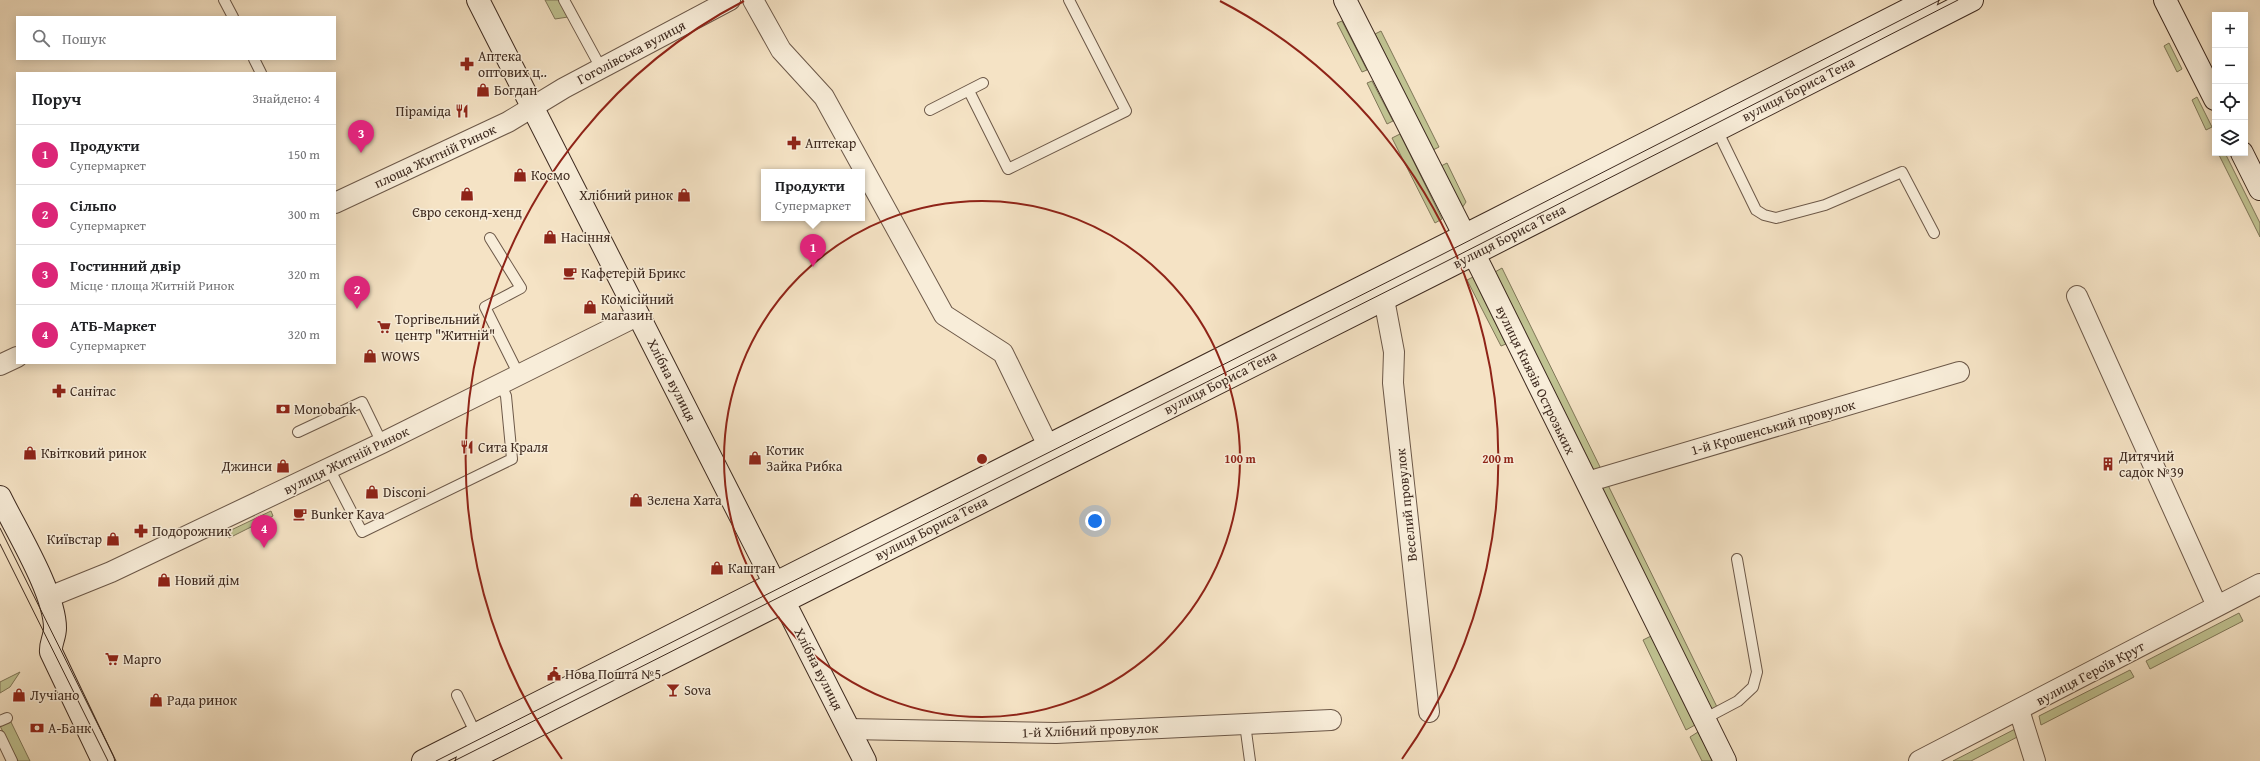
<!DOCTYPE html>
<html lang="uk">
<meta charset="utf-8">
<style>
body{margin:0;font-family:"Gentium Book Plus",serif;background:#f2f2f2;color:#202124}
.controls{position:absolute;right:12px;top:12px;display:grid;overflow:hidden;border-radius:0px;box-shadow:0 2px 10px #0003}
.controls button{width:36px;height:36px;display:grid;place-items:center;padding:0;border:0;border-bottom:1px solid #e0e0e0;background:#fff;color:#202124;font:20px sans-serif}
.you{position:absolute;left:1095px;top:521px;width:14px;height:14px;margin:-10px;border:3px solid #fff;border-radius:50%;background:#1a73e8;box-shadow:0 0 0 6px #1a73e833}
.badge{display:grid;place-items:center;width:26px;height:26px;border-radius:50%;background:#db2777;color:#fff;font-size:13px;font-weight:700}
.pin{position:absolute;translate:-50% -33px;filter:drop-shadow(0 1px 2px #0008)}
.pin::after{content:'';position:absolute;top:21px;width:14px;height:12px;background:inherit;clip-path:polygon(0 0,100% 0,50% 100%)}
.popup{position:absolute;left:761px;top:169px;width:104px;height:52px;box-sizing:border-box;display:grid;place-content:center;border-radius:0px;background:#fff;filter:drop-shadow(0 1px 3px #0005);font-size:13px;white-space:nowrap;color:#757577}
.popup b{font-size:15px;color:#202124}
.popup::after{content:'';position:absolute;left:50%;top:100%;margin-left:-8px;border:8px solid transparent;border-top-color:#fff}
.list{margin:0;padding:0;list-style:none}
h2{display:flex;justify-content:space-between;align-items:center;height:52px;margin:0;padding:0 16px;font-size:17px}
h2 small{font-size:13px;font-weight:400;color:#757577}
.list li{display:grid;grid-template-columns:26px 1fr auto;gap:12px;align-items:center;box-sizing:border-box;height:60px;padding:0 16px;border-top:1px solid #e0e0e0}
.list b{display:block;font-size:15px;white-space:nowrap}
.list p{margin:0;font-size:13px;white-space:nowrap;color:#757577}
.list em{font-size:13px;font-style:normal;color:#757577}
.icon{flex:none;width:22px;height:22px;fill:none;stroke:currentColor;stroke-width:2;stroke-linecap:round;stroke-linejoin:round}
.map{position:relative;flex:none;width:2260px;height:761px;overflow:hidden}
.search{position:absolute;background:#fff;box-shadow:0 2px 10px #0003;left:16px;top:16px;width:320px;height:44px;display:flex;align-items:center;gap:10px;box-sizing:border-box;padding:0 14px;border-radius:0px;color:#757577;font-size:15px}
.panel{position:absolute;background:#fff;box-shadow:0 2px 10px #0003;left:16px;top:72px;width:320px;height:292px;border-radius:0px}
.map>svg:first-child{display:block}
.green{fill:#c0c392;stroke:#7f7658}
.lines{fill:none;stroke-linecap:round;stroke-linejoin:round}
.lane-casing{stroke:#6c5848;stroke-width:12}
.street-casing{stroke:#6c5848;stroke-width:22}
.secondary-casing{stroke:#3e2a1f;stroke-width:24}
.lane{stroke:#f8edd9;stroke-width:10}
.street{stroke:#f8edd9;stroke-width:20}
.secondary{stroke:#f8edd9;stroke-width:22}
.tram{stroke:#3e2a1f;stroke-width:1}
.ring{fill:none;stroke:#8f2418;stroke-width:2}
.labels{text-anchor:middle;stroke-width:3;stroke-linejoin:round;paint-order:stroke}
.street-label{font-size:14px;fill:#3e2a1f;stroke:#f8edd9}
.poi-label{font-size:14px;fill:#3e2a1f;stroke:#f8edd9;text-anchor:start}
.centre{fill:#8f2418;stroke:#f8edd9;stroke-width:2}
.ring-label{font-size:12px;text-anchor:middle;font-weight:bold;fill:#8f2418;stroke:#f8edd9;stroke-width:3;stroke-linejoin:round;paint-order:stroke}
</style>
<div class="map">
<svg width="2260" height="761" viewBox="0 0 2260 761">
<rect width="100%" height="100%" fill="#f5e3c5"/>
<filter id="stains"><feTurbulence type="fractalNoise" baseFrequency=".005" numOctaves="4"/><feColorMatrix values="0 0 0 0 .2 0 0 0 0 .09 0 0 0 0 .02 0 0 0 .5 -.17"/></filter>
<radialGradient id="worn" r=".72"><stop offset=".6" stop-color="#630" stop-opacity="0"/><stop offset="1" stop-color="#630" stop-opacity=".3"/></radialGradient>
<!-- green -->
<path class="green" d="M545 0H560L568 17 555 19Z
M1342 21 1367 70 1362 72 1337 23Z
M1381 31 1439 147 1433 150 1375 34Z
M2169 43 2182 69 2177 72 2164 46Z
M1372 81 1393 121 1387 124 1367 83Z
M2197 97 2212 127 2206 130 2192 100Z
M1400 134 1442 219 1435 223 1392 138Z
M2218 153H2225L2260 223V237Z
M1447 163 1466 202 1462 208 1441 166Z
M1502 268 1603 473 1596 475 1495 272Z
M1473 277 1506 344 1501 346 1467 280Z
M1606 481 1718 709 1713 712 1599 483Z
M271 511 273 516 229 538 227 532Z
M2239 613 2243 621 2150 669 2146 661Z
M1651 636 1695 725 1686 730 1643 640Z
M2130 670 2134 677 2041 725 2039 716Z
M20 672 10 687 0 693V682Z
M10 720 30 761H18L0 726Z
M2019 727 2023 734 1971 761H1953Z
M1698 732 1713 761H1702L1690 737Z"/>
<g class="lines">
<!-- lane casing -->
<g class="lane-casing">
<path id="lane" d="M224 0 233 17
M564 0 601 68
M254 59 261 73
M969 91 1008 169 1126 111 1069 0
M930 110 983 83
M1717 130 1756 210 1764 215 1776 218 1825 205 1902 172 1934 233
M490 238 521 288 485 307 519 375
M298 432 362 402 382 443
M329 468 362 532 512 459 506 396 501 385
M457 695 477 736
M1704 719 1738 701 1753 687 1757 672 1737 559
M0 721 7 718
M1245 724 1250 761
M0 736 12 761"/>
</g>
<!-- street casing -->
<g class="street-casing">
<path id="street" d="M753 0 781 50 824 97 944 315 1003 353 1055 460
M335 203 508 122 564 88 730 0
M2077 296 2217 606
M1384 299 1394 352 1393 383 1429 712
M0 365 17 357
M1587 482 1959 372
M49 597 111 572 382 443 639 315
M2019 710 2035 761
M849 729 1056 733 1331 720
M1919 761 2260 584"/>
</g>
<!-- secondary casing -->
<g class="secondary-casing">
<path id="secondary" d="M478 0 865 761
M1345 0 1482 270 1725 761
M2165 0 2215 99
M2242 153 2260 189
M0 497C16 530 55 593 55 628 55 637 50 644 51 652L103 761
M423 761 1493 221 1927 0
M467 761 1448 267 1972 0"/>
</g>
<!-- lane -->
<use href="#lane" class="lane"/>
<!-- street -->
<use href="#street" class="street"/>
<!-- secondary -->
<use href="#secondary" class="secondary"/>
<!-- tram -->
<path class="tram" d="M0 528 116 761
M0 544 108 761
M436 761 1441 255 1940 0
M454 761 1445 262 1958 0"/>
</g>
<!-- distance rings -->
<g class="ring">
<circle cx="982" cy="459" r="258"/>
<path d="M562 759A516 516 0 0 1 744 1M1220 1A516 516 0 0 1 1402 759"/>
</g>
<!-- icons -->
<defs>
<g id="pharmacy-bare" transform="scale(1.08)"><path d="M-2-6h4v4h4v4h-4v4h-4v-4h-4v-4h4Z" fill="#8f2418" stroke="#f8edd9" stroke-width="2.5" paint-order="stroke"/></g>
<g id="shop-bare" transform="scale(1.08)"><path d="M-5-2.5h2.3a2.7 3.5 0 0 1 5.4 0H5L5.5 6h-11ZM-1.5-2.5h3a1.5 2.3 0 0 0-3 0Z" fill="#8f2418" stroke="#f8edd9" stroke-width="2.5" paint-order="stroke"/></g>
<g id="restaurant-bare" transform="scale(1.08)"><path d="M-5-6h1v4h1v-4h1v4h1v-4h1v5L-1.5 .5V6h-2V.5L-5-1ZM5-6V6H3V1.5H1.5Q1.5-4 5-6Z" fill="#8f2418" stroke="#f8edd9" stroke-width="2.5" paint-order="stroke"/></g>
<g id="cafe-bare" transform="scale(1.08)"><path d="M-5.5-4.5H6V0H3Q3 3.5 0 3.5H-2.5Q-5.5 3.5-5.5 0ZM3-3.2v2h1.7v-2ZM-6 4.5H4V6H-6Z" fill="#8f2418" stroke="#f8edd9" stroke-width="2.5" paint-order="stroke"/></g>
<g id="supermarket-bare" transform="scale(1.08)"><path d="M-6-5.5h2.5l.6 2H6L4.5 2H-2.5L-4.4-4H-6ZM-1.5 3.2a1.3 1.3 0 1 0 .1 0ZM3 3.2a1.3 1.3 0 1 0 .1 0Z" fill="#8f2418" stroke="#f8edd9" stroke-width="2.5" paint-order="stroke"/></g>
<g id="bank-bare" transform="scale(1.08)"><path d="M-6-4H6V4H-6ZM0-2.3a2.3 2.3 0 1 0 0 4.6a2.3 2.3 0 1 0 0-4.6Z" fill="#8f2418" stroke="#f8edd9" stroke-width="2.5" paint-order="stroke"/></g>
<g id="building-bare" transform="scale(1.08)"><path d="M-4-6H4V6H1V3H-1V6H-4ZM-2.5-4.3h1.7v1.8h-1.7ZM.8-4.3h1.7v1.8H.8ZM-2.5-1h1.7V.8h-1.7ZM.8-1h1.7V.8H.8Z" fill="#8f2418" stroke="#f8edd9" stroke-width="2.5" paint-order="stroke"/></g>
<g id="civic-bare" transform="scale(1.08)"><path d="M-.6-6.5H3V-4.5H.6V-3L4-1V1h2V6H-6V1h2V-1L-.6-3ZM-1.2 2.5V6h2.4V2.5Z" fill="#8f2418" stroke="#f8edd9" stroke-width="2.5" paint-order="stroke"/></g>
<g id="bar-bare" transform="scale(1.08)"><path d="M-6-5H6L.8 .8V4.5H3.5V6h-7V4.5H-.8V.8Z" fill="#8f2418" stroke="#f8edd9" stroke-width="2.5" paint-order="stroke"/></g>
</defs>
<g fill-rule="evenodd">
<use href="#pharmacy-bare" x="467" y="64"/>
<use href="#shop-bare" x="483" y="90"/>
<use href="#restaurant-bare" x="462" y="111"/>
<use href="#pharmacy-bare" x="794" y="143"/>
<use href="#shop-bare" x="520" y="175"/>
<use href="#shop-bare" x="467" y="194"/>
<use href="#shop-bare" x="684" y="195"/>
<use href="#shop-bare" x="550" y="237"/>
<use href="#cafe-bare" x="570" y="273"/>
<use href="#shop-bare" x="590" y="307"/>
<use href="#supermarket-bare" x="384" y="327"/>
<use href="#shop-bare" x="370" y="356"/>
<use href="#pharmacy-bare" x="59" y="391"/>
<use href="#bank-bare" x="283" y="409"/>
<use href="#restaurant-bare" x="467" y="447"/>
<use href="#shop-bare" x="30" y="453"/>
<use href="#shop-bare" x="755" y="458"/>
<use href="#building-bare" x="2108" y="464"/>
<use href="#shop-bare" x="283" y="466"/>
<use href="#shop-bare" x="372" y="492"/>
<use href="#shop-bare" x="636" y="500"/>
<use href="#cafe-bare" x="300" y="514"/>
<use href="#pharmacy-bare" x="141" y="531"/>
<use href="#shop-bare" x="113" y="539"/>
<use href="#shop-bare" x="717" y="568"/>
<use href="#shop-bare" x="164" y="580"/>
<use href="#supermarket-bare" x="112" y="659"/>
<use href="#civic-bare" x="554" y="674"/>
<use href="#bar-bare" x="673" y="690"/>
<use href="#shop-bare" x="19" y="695"/>
<use href="#shop-bare" x="156" y="700"/>
<use href="#bank-bare" x="37" y="728"/>
</g>
<g class="labels">
<!-- street labels -->
<g class="street-label">
<text transform="translate(631 52) rotate(-28)" y="5">Гоголівська вулиця</text>
<text transform="translate(1798 89) rotate(-27)" y="5">вулиця Бориса Тена</text>
<text transform="translate(435 156) rotate(-25)" y="5">площа Житній Ринок</text>
<text transform="translate(1509 236) rotate(-27)" y="5">вулиця Бориса Тена</text>
<text transform="translate(672 380) rotate(63)" y="5">Хлібна вулиця</text>
<text transform="translate(1536 380) rotate(64)" y="5">вулиця Князів Острозьких</text>
<text transform="translate(1220 382) rotate(-27)" y="5">вулиця Бориса Тена</text>
<text transform="translate(1773 427) rotate(-16)" y="5">1-й Крошенський провулок</text>
<text transform="translate(346 460) rotate(-26)" y="5">вулиця Житній Ринок</text>
<text transform="translate(1406 505) rotate(-96)" y="5">Веселий провулок</text>
<text transform="translate(931 528) rotate(-27)" y="5">вулиця Бориса Тена</text>
<text transform="translate(819 669) rotate(63)" y="5">Хлібна вулиця</text>
<text transform="translate(2090 673) rotate(-28)" y="5">вулиця Героїв Крут</text>
<text transform="translate(1090 730) rotate(-2)" y="5">1-й Хлібний провулок</text>
</g>
<!-- poi labels -->
<g class="poi-label">
<text x="478" y="61">Аптека<tspan x="478" dy="16">оптових ц‥</tspan></text>
<text x="494" y="95">Богдан</text>
<text x="451" y="116" text-anchor="end">Піраміда</text>
<text x="805" y="148">Аптекар</text>
<text x="531" y="180">Космо</text>
<text x="673" y="200" text-anchor="end">Хлібний ринок</text>
<text x="467" y="217" text-anchor="middle">Євро секонд-хенд</text>
<text x="561" y="242">Насіння</text>
<text x="581" y="278">Кафетерій Брикс</text>
<text x="601" y="304">Комісійний<tspan x="601" dy="16">магазин</tspan></text>
<text x="395" y="324">Торгівельний<tspan x="395" dy="16">центр "Житній"</tspan></text>
<text x="381" y="361">WOWS</text>
<text x="70" y="396">Санітас</text>
<text x="294" y="414">Monobank</text>
<text x="478" y="452">Сита Краля</text>
<text x="766" y="455">Котик<tspan x="766" dy="16">Зайка Рибка</tspan></text>
<text x="41" y="458">Квітковий ринок</text>
<text x="2119" y="461">Дитячий<tspan x="2119" dy="16">садок №39</tspan></text>
<text x="272" y="471" text-anchor="end">Джинси</text>
<text x="383" y="497">Disconi</text>
<text x="647" y="505">Зелена Хата</text>
<text x="311" y="519">Bunker Kava</text>
<text x="152" y="536">Подорожник</text>
<text x="102" y="544" text-anchor="end">Київстар</text>
<text x="728" y="573">Каштан</text>
<text x="175" y="585">Новий дім</text>
<text x="123" y="664">Марго</text>
<text x="565" y="679">Нова Пошта №5</text>
<text x="684" y="695">Sova</text>
<text x="30" y="700">Лучіано</text>
<text x="167" y="705">Рада ринок</text>
<text x="48" y="733">А-Банк</text>
</g>
</g>
<circle cx="982" cy="459" r="6" class="centre"/>
<g class="ring-label">
<text x="1240" y="463">100 m</text>
<text x="1498" y="463">200 m</text>
</g>
<rect width="100%" height="100%" filter="url(#stains)"/>
<rect width="100%" height="100%" fill="url(#worn)"/>
</svg>
<div class="controls">
<button>+</button>
<button>−</button>
<button><svg class="icon" aria-label="locate" viewBox="0 0 24 24"><circle cx="12" cy="12" r="6"/><path d="M12 2v4M12 18v4M2 12h4M18 12h4"/></svg></button>
<button><svg class="icon" aria-label="layers" viewBox="0 0 24 24"><path d="M12 4l9 5-9 5-9-5zM3 14l9 5 9-5"/></svg></button>
</div>
<div class="you"></div>
<div class="pin badge" style="left:813px;top:267px">1</div>
<div class="popup"><b>Продукти</b>Супермаркет</div>
<div class="pin badge" style="left:357px;top:309px">2</div>
<div class="pin badge" style="left:361px;top:153px">3</div>
<div class="pin badge" style="left:264px;top:548px">4</div>
<div class="search"><svg class="icon" aria-label="search" viewBox="0 0 24 24"><circle cx="10" cy="10" r="6"/><path d="M15 15l6 6"/></svg>Пошук</div>
<section class="panel">
<h2>Поруч<small>Знайдено: 4</small></h2>
<ul class="list">
<li><span class="badge">1</span><div><b>Продукти</b><p>Супермаркет</p></div><em>150 m</em></li>
<li><span class="badge">2</span><div><b>Сільпо</b><p>Супермаркет</p></div><em>300 m</em></li>
<li><span class="badge">3</span><div><b>Гостинний двір</b><p>Місце · площа Житній Ринок</p></div><em>320 m</em></li>
<li><span class="badge">4</span><div><b>АТБ-Маркет</b><p>Супермаркет</p></div><em>320 m</em></li>
</ul>
</section>
</div>
